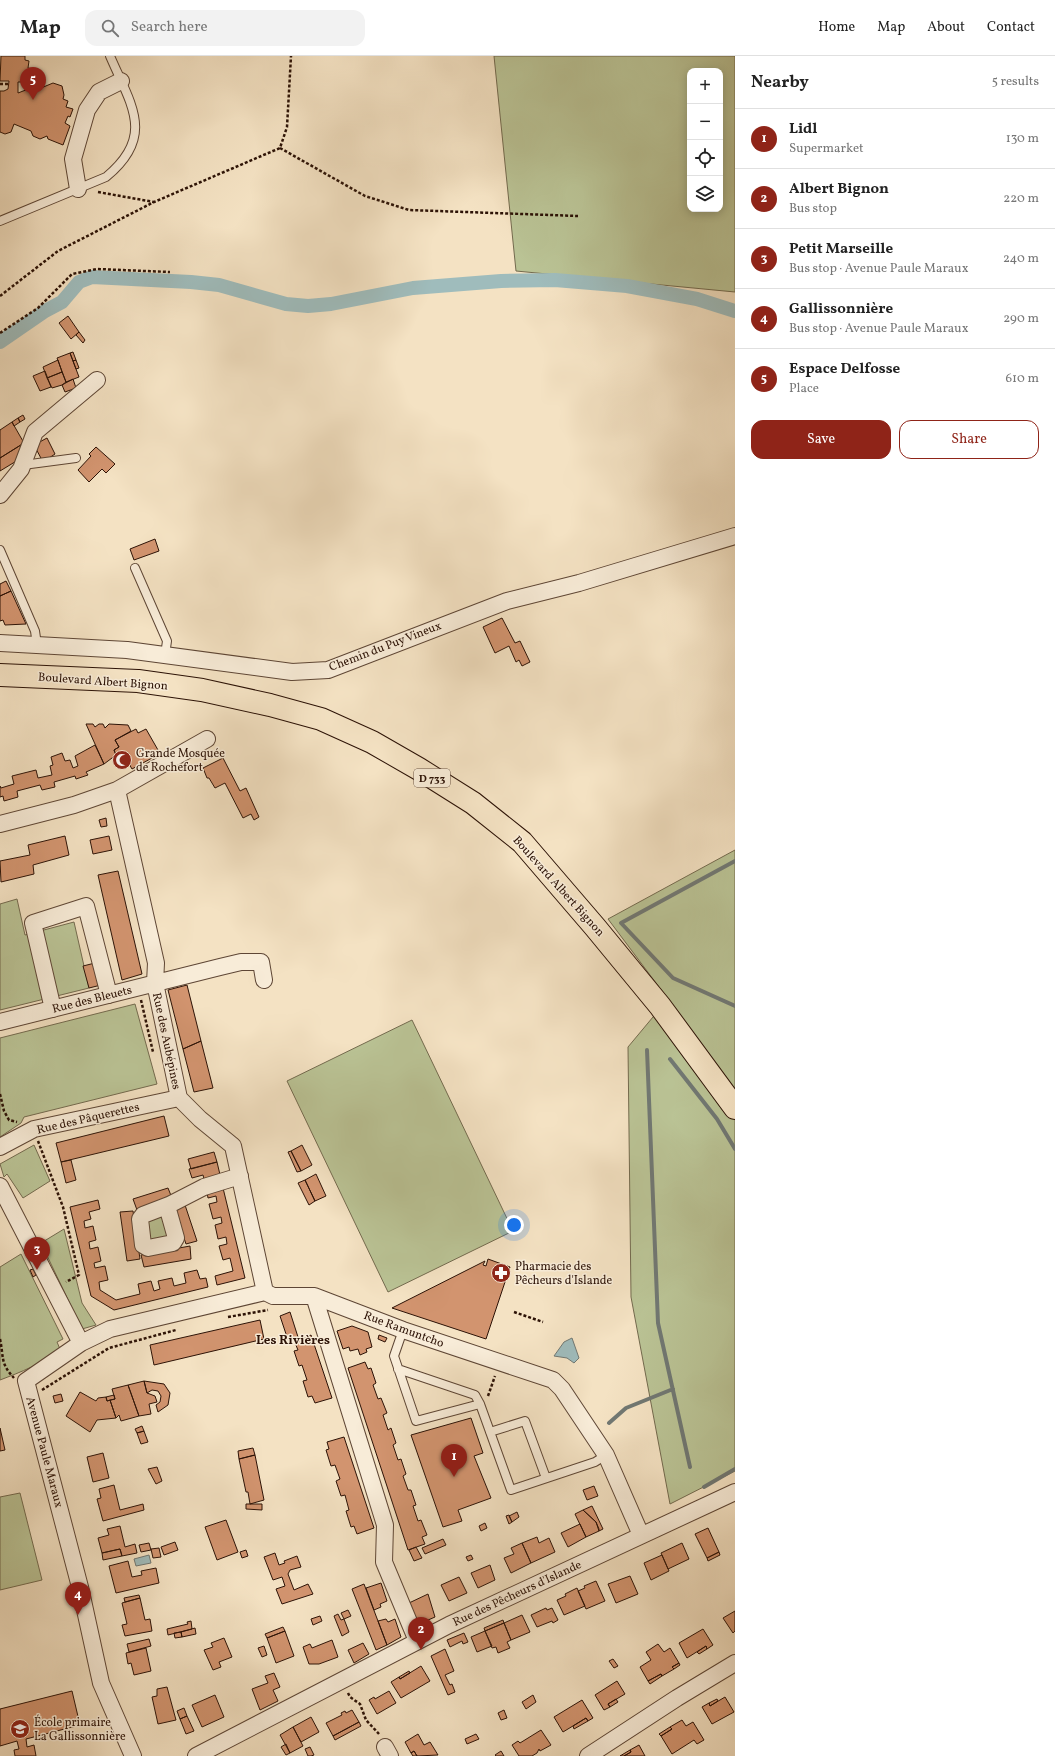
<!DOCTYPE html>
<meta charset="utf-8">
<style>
body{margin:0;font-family:Vollkorn,serif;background:#f2f2f2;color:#222}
.controls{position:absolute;right:12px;top:12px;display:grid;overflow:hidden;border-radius:8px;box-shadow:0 2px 10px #0003}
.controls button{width:36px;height:36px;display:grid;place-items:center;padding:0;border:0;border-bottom:1px solid #e0e0e0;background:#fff;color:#222;font:20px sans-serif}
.you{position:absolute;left:514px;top:1169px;width:14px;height:14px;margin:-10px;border:3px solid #fff;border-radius:50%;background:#1a73e8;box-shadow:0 0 0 6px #1a73e833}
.badge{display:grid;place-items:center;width:26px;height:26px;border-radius:50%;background:#8f2418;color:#fff;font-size:13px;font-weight:700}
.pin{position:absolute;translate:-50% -33px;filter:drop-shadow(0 1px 2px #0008)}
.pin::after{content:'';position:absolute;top:21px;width:14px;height:12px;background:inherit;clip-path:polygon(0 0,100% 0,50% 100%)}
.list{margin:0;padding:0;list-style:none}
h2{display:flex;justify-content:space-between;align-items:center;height:52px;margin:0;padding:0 16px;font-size:17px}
h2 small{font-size:13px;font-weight:400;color:#767676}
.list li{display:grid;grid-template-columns:26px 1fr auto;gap:12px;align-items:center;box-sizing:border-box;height:60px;padding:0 16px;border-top:1px solid #e0e0e0}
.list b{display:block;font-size:15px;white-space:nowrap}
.list p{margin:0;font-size:13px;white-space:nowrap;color:#767676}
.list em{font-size:13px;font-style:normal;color:#767676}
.actions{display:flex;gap:8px;padding:12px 16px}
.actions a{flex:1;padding:9px 0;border:1px solid #8f2418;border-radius:12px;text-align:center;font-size:14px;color:#8f2418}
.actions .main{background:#8f2418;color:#fff}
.icon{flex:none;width:22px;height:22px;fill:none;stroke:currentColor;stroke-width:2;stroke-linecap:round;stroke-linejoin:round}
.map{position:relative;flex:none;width:735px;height:1700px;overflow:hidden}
header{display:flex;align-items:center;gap:24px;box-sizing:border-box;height:56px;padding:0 20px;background:#fff;border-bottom:1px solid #e0e0e0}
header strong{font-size:19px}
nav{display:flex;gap:22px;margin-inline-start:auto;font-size:14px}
.search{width:280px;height:36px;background:#f2f2f2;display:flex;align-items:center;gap:10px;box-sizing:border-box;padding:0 14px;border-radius:12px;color:#767676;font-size:15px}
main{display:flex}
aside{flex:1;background:#fff}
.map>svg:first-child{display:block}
.green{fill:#bac395;stroke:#736a4e;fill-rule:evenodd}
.water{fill:#9fbcbc;stroke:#717873}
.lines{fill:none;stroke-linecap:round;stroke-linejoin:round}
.stream{stroke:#717873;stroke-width:4}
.canal{stroke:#9fbcbc;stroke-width:14}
.building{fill:#d2946f;stroke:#2c1206}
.service-casing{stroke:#5e4635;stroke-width:10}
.minor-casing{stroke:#5e4635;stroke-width:18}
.primary-casing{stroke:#2c1206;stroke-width:24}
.path{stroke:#2c1206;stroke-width:2.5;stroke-dasharray:3 2;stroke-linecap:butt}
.service{stroke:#f8ecd8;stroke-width:8}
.minor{stroke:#f8ecd8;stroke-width:16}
.primary{stroke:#f4e2c3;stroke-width:22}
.labels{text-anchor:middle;stroke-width:3;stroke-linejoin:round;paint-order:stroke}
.shield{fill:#f8ecd8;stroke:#695345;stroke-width:1}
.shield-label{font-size:11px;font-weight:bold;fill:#2c1206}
.street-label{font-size:12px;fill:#2c1206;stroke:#f8ecd8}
.poi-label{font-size:12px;fill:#2c1206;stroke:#f8ecd8;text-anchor:start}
.neighbourhood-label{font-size:13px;font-weight:bold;fill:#2c1206;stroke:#f8ecd8}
</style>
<header>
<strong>Map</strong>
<div class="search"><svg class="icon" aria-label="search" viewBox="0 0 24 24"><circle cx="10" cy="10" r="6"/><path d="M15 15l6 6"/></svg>Search here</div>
<nav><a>Home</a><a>Map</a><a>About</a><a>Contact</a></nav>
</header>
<main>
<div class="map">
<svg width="735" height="1700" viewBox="0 0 735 1700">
<rect width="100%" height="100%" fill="#f4e2c3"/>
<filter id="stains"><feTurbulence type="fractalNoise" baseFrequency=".005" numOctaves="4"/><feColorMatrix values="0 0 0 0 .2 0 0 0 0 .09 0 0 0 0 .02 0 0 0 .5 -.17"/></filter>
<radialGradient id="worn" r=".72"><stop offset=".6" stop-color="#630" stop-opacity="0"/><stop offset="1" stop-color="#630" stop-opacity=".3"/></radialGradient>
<!-- green -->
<path class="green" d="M494 0H735V236L516 215ZM690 15H720V153H690Z
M735 794V1415L670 1448 631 1241 628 991 668 943 608 863Z
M17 843 25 879 74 866 89 932 0 954V848Z
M135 948 157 1028 24 1061 21 1067 0 1081V982Z
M412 964 513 1175 388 1236 287 1025Z
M34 1089 50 1125 23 1142 7 1118 4 1121 0 1108Z
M156 1161H162L168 1182 152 1184 149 1182 147 1166Z
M64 1173 82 1247 96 1269 82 1273 41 1187Z
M21 1198 63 1283 57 1286 60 1293C42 1308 21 1316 0 1324V1211Z
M20 1437 42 1524 0 1534V1441Z"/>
<!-- water -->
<path class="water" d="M572 1282 579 1302 574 1307 567 1302 554 1300 564 1286Z
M149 1499 151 1507 136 1510 134 1503Z"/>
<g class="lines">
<!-- stream -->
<path class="stream" d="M735 805 621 867 673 922 735 950
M647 994 658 1267 690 1411
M670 1003 717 1063 735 1093
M609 1367 626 1352 673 1333
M704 1431 735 1413"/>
<!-- canal -->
<path class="canal" d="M0 286 45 255 62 246 79 226 92 221 191 226 219 229 286 248 308 250 331 248 413 232 501 225 555 224 627 230 697 243 735 255"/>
</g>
<!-- building -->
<path class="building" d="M1 0H25V4L29 5 28 12 32 13 31 19H26V26H18V37L36 30 41 32 53 27 62 30 64 39 63 43 68 45 66 51 73 53 70 61 68 60 65 67 70 70 63 89 48 83 47 80 40 83 33 80 31 75 14 68 11 76 5 78 0 76V35H4L8 33 9 25H0Z
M68 260 79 276 71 283 59 267Z
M79 276 85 284 83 287 76 279Z
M73 296 76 304 73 305 70 297Z
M70 297 79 321 66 326 57 302Z
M58 304 62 316 47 322 43 311Z
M76 304 79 312 76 313 73 305Z
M45 315 51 331 40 335 33 320Z
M62 316 66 326 62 329 52 332 47 322Z
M73 323 76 332 65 336 62 329Z
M23 359 25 363 20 366 18 362Z
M18 362 20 366 14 370 12 366Z
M12 366 24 387 0 402V374Z
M47 382 55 398 43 406 34 389Z
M24 387 23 401 0 415V402Z
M96 391 115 408 106 417 102 413 89 426 78 414 91 400 89 398Z
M155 483 159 495 134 504 130 493Z
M6 525 11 535 0 540V528Z
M11 535 26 568 5 569 3 564 0 565V540Z
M502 562 515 587 520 585 530 606 522 610 519 604 516 606 509 590 495 597 483 571Z
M86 668H93L95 671 99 668H103L105 672 109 668 128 669 131 675 115 684 119 691 114 694 116 699 104 708Z
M136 673 138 677 146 673 158 694 150 698 152 702 132 713 128 706 122 710 119 705 116 706 113 701 116 699 114 694 119 691 115 684Z
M95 689 104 708 86 716 88 719 76 723 75 720 54 726 55 731 42 734 40 729 17 735 18 741 4 745 3 740 0 741V730L1 732 14 728 12 720 36 714 38 722 52 719 50 710 53 709 51 701 62 697 65 705 70 704 73 712 78 710 75 700Z
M223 702 240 735 246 732 259 761 254 764 251 758 243 762 225 727 215 732 209 722H207L203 712Z
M106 762 107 770 101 771 99 764Z
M65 780 69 799 33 809 34 818 1 826 0 805 30 799 28 789Z
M109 780 112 794 93 798 90 784Z
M118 815 142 918 122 924 98 819Z
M95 907 101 929 89 932 83 910Z
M187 929 201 985 183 993 168 934Z
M201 985 213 1032 194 1036 183 993Z
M164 1060 169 1080 61 1106 56 1087Z
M302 1089 312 1109 301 1115 291 1095Z
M291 1095 301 1115 297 1116 288 1096Z
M214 1096 217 1106 191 1113 188 1103Z
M71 1104 76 1124 66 1127 61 1106Z
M217 1106 221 1123 205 1127 203 1119 192 1122 189 1113Z
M316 1118 326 1140 315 1145 305 1124Z
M305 1124 315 1145 309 1149 298 1127Z
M168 1132 172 1142 137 1154 133 1143Z
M223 1132 245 1222 217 1229 215 1220 233 1215 230 1202 223 1204 219 1190 227 1188 226 1181 218 1183 215 1169 222 1167 221 1161 213 1163 209 1148 217 1146 216 1140 208 1142 207 1136Z
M98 1144 100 1153 89 1156 91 1163 84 1165 85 1172 93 1170 96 1184 89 1186 90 1193 98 1191 101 1205 94 1207 95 1212 105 1210 108 1224 99 1226 100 1234 116 1244 140 1238 138 1228 151 1225 154 1235 160 1233 158 1225 172 1222 174 1230 186 1227 184 1217 197 1214 200 1223 206 1222 208 1231 114 1254 91 1240 70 1151Z
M185 1149 197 1185 186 1188 174 1152Z
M133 1155 140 1203 127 1205 120 1156Z
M190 1190 191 1203 144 1211 141 1199Z
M488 1203 510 1211 486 1283 392 1252 485 1205 483 1209 486 1210Z
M33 1213 36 1219 33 1221 30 1214Z
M290 1256 298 1281 288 1284 280 1260Z
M260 1264 264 1283 154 1309 150 1289Z
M352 1270 368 1276 372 1291 366 1293 367 1296 360 1299 358 1293 350 1295 349 1291 343 1293 337 1275Z
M311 1279 332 1342 315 1347 312 1340 308 1341 303 1325 307 1324 302 1309 299 1310 294 1295 298 1294 295 1287Z
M379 1279 387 1282 385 1286 378 1283Z
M365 1306 368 1313 371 1312 376 1327 373 1329 378 1343 381 1342 387 1357 383 1359 388 1374 391 1372 396 1387 393 1389 398 1404 401 1403 406 1418 403 1420 408 1434H411L416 1449 413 1450 418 1465 421 1464 427 1479 422 1481 425 1488 408 1494 348 1312Z
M144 1325 147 1337 155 1340 157 1346 149 1348 151 1358 139 1360 128 1329Z
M144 1325 164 1328 170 1337 168 1349 158 1356 156 1349 160 1346 161 1340 158 1335 152 1334 147 1337Z
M128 1329 139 1360 121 1365 119 1359 116 1362 110 1344 115 1343 112 1333Z
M80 1336 96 1345 98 1342 106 1341 107 1345 110 1344 116 1362 97 1364 90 1376 66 1360Z
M61 1338 63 1345 55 1347 53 1340Z
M114 1339 115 1343 107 1345 106 1341Z
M471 1362 483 1397 474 1400 491 1442 458 1454 462 1465 443 1471 411 1379Z
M142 1370 144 1375 137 1377 135 1373Z
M0 1372 5 1394 0 1395Z
M144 1375 148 1386 141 1388 137 1377Z
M344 1381 374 1472 357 1478 354 1470 351 1471 346 1455 349 1454 345 1439 341 1440 336 1425 340 1423 335 1409 331 1410 326 1394 329 1393 327 1386Z
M253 1392 255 1399 239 1403 238 1395Z
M103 1397 109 1422 93 1426 87 1401Z
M255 1399 264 1444 250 1448 248 1436H246L239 1403Z
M157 1411 162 1425 156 1428 148 1413Z
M114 1429 120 1454 143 1448 144 1454 103 1465 97 1443 101 1442 99 1433Z
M594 1430 598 1440 587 1444 583 1434Z
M246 1448H262V1454L246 1453Z
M592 1450 603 1473 599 1475 596 1466 583 1454Z
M583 1454 596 1466 599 1473V1475L586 1481 575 1458Z
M517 1456 519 1461 512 1466 509 1460Z
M509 1459 512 1466 509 1468 506 1460Z
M226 1464 238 1496 217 1504 205 1471Z
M485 1467 487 1472 481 1475 479 1470Z
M580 1468 586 1481 568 1491 561 1477Z
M120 1470 125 1491 135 1488 137 1497 122 1500 120 1493 102 1497 98 1482 109 1479 107 1473Z
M708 1472 719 1496 707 1502 695 1478Z
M537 1481 539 1487 549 1482 555 1496 531 1507 522 1487Z
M443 1483 446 1489 425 1498 422 1492Z
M175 1486 178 1494 164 1499 161 1491Z
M149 1487 151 1494 141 1496 139 1489Z
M522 1487 531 1507 511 1517 504 1502 514 1498 511 1492Z
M682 1487 689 1503 668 1513 661 1497Z
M416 1491 422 1502 414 1505 409 1494Z
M159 1492 161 1501 153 1502 151 1493Z
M120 1493 122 1500 103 1504 102 1497Z
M246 1494 248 1500 242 1502 240 1496Z
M719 1496 720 1499 708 1505 707 1502Z
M275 1497 279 1509 285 1507 284 1505 297 1500 301 1511 290 1514 288 1518 294 1534 308 1528 313 1538 282 1548 276 1533 285 1530 282 1521 273 1524 264 1501Z
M471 1499 473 1503 468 1505 466 1501Z
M662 1499 669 1515 651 1524 644 1507Z
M128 1505 132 1521 142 1519 141 1515 156 1512 159 1527 116 1537 109 1510Z
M490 1509 495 1524 478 1532 471 1517Z
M630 1520 638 1538 616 1547 608 1528Z
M459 1521 467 1537 449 1545 441 1529Z
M596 1525 605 1545 586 1553 578 1535 585 1532 584 1530Z
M381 1527 387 1545 380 1548 381 1551 374 1554 366 1532Z
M364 1528 387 1589 376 1594 352 1533Z
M577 1532 585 1550 564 1559 557 1544 566 1540 565 1538Z
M428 1538 435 1561 419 1568 409 1547Z
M139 1539 140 1542 125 1546 124 1542Z
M140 1542 145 1564 150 1563 152 1575 125 1580 122 1569 127 1568 122 1547Z
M546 1552 547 1554 552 1552 558 1564 553 1567 552 1565 537 1571 531 1559Z
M348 1554 351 1560 344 1563 341 1557Z
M735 1555V1575L733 1577 723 1562Z
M338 1558 341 1564 344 1563 349 1576 342 1580 334 1560Z
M522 1559 530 1576 511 1584 504 1567Z
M320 1560 322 1565 313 1569 311 1563Z
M386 1563 388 1566 395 1563 401 1581 387 1589 378 1565Z
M503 1564 504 1567 485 1575 484 1572Z
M191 1565 192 1573 168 1579 167 1573 188 1568 187 1566Z
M504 1567 511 1584 507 1586 510 1592 498 1597 496 1591 492 1592 485 1575Z
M283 1571 285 1575 267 1582 265 1578Z
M195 1572 196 1578 182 1581 181 1576Z
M703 1573 713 1589 707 1593 706 1590 687 1602 679 1587Z
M285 1575 294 1600 276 1607 267 1582Z
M485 1575 492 1590 477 1596 471 1581Z
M181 1576 182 1581 175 1582 174 1577Z
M464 1577 468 1586 463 1588 462 1585 450 1591 447 1584Z
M224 1582 232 1601 219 1606 221 1611 213 1614 204 1594 213 1591 211 1587Z
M149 1583 151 1590 129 1596 127 1588Z
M332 1584 338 1601 319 1608H309L303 1591 310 1588 312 1592Z
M363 1587 369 1598 354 1607 348 1594Z
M658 1588 664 1596 670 1592 679 1607 672 1611 674 1613 662 1620 661 1618 648 1625 640 1611 651 1604 646 1596Z
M264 1590 267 1599 262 1601 258 1592Z
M706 1590 707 1593 699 1598 697 1596Z
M146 1592 151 1615 134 1619 131 1607 128 1608 126 1597Z
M445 1593 454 1615 445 1619 450 1629 452 1628 455 1636 448 1639 431 1600Z
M613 1603 618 1610 614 1612 609 1605Z
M679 1607 680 1609 674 1613 672 1611Z
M421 1610 430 1625 401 1642 391 1626 399 1621 400 1623Z
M409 1615 410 1617 400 1623 399 1621Z
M274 1617 280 1631 273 1634 278 1645 260 1654 252 1633 268 1627 265 1620Z
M661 1618 662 1620 650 1628 648 1625Z
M617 1625 625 1638 608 1648 610 1651 604 1654 595 1639Z
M167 1631 176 1664 158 1668 152 1641 157 1640V1633Z
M72 1635 80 1669 26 1683 27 1691 34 1689 36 1700H15L14 1694 19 1693 17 1685 0 1690V1653Z
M389 1635 396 1647 377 1658 369 1644 374 1641 375 1643Z
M215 1639 224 1661 202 1671 192 1649Z
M533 1639 536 1646 526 1653 522 1646Z
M725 1641 734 1656 712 1668 702 1651 709 1647 710 1650Z
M616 1643 618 1646 610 1651 608 1648Z
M717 1643 718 1645 710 1650 709 1647Z
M582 1644 593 1662 588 1665 586 1662 563 1676 554 1661Z
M184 1652 187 1660 180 1663 177 1655Z
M352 1654 359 1666 333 1680 326 1667 342 1659 341 1657 345 1655 346 1657Z
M504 1654 507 1662 501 1664 498 1657Z
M187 1660 194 1675 186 1678 180 1663Z
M311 1661 319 1676 301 1686 293 1671Z
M586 1662 588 1665 574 1673 573 1670Z
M682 1664 686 1670 693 1666 704 1684 697 1688 694 1684 672 1698 661 1680 672 1673 670 1671Z
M359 1666 361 1670 335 1684 333 1680Z
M293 1671 303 1690 290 1697 280 1679Z
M670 1671 672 1673 661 1680 659 1678Z
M541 1674 551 1689 540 1695 539 1693 537 1697 532 1700H519L512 1689 518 1685 520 1687Z
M418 1678 424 1689 430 1686 438 1699 417 1700 414 1695 411 1697 405 1686Z
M476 1678 479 1683 467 1688 465 1683Z
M286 1688 290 1697 286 1699 281 1691Z
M639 1689 645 1700H624L631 1696 630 1694Z
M310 1691 314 1699 311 1700H308L305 1693Z
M630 1694 631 1696 624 1700H620Z
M414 1695 417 1700H413L411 1697Z
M501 1695 504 1700H496L495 1699Z"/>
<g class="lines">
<!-- service casing -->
<g class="service-casing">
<path id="service" d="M0 165 106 121C156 80 131 49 110 0
M23 409 76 402
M0 494 35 575 37 589
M135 512 167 585 165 599
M403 1274 394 1300 416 1365 480 1348 511 1434 595 1406 606 1399
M398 1313 475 1339 480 1348
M490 1376 525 1365 546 1422"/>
</g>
<!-- minor casing -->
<g class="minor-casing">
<path id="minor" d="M78 133 73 103 87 54 99 36 121 25
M0 439 21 413 35 376 97 324
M0 587 127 594 292 616 328 614 507 545 579 527 735 480
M117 734 156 907 155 927 179 1042 200 1063 233 1090 265 1236
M0 768 74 749 117 734 207 683
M53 953 33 867 86 850 109 939
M0 966 220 911 241 906H261L264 924
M0 1091 34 1073 179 1042
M0 1130 81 1287
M167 1150 176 1182 173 1187 148 1192 143 1189 140 1163 143 1159 169 1149 204 1131 240 1120
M314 1240 385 1469 384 1506 417 1585
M385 1691 390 1700
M133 1700 101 1627 80 1531 26 1325 81 1287 110 1273 265 1236 273 1240H314L403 1274 553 1324 562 1333 606 1399 641 1479
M196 1700 449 1569 735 1436
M588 1700 677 1642 735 1607"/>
</g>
<!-- primary casing -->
<g class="primary-casing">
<path id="primary" d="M0 619 138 625 202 634 270 649 321 663 372 686 419 713 473 747 522 786 595 871 660 950 735 1052"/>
</g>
<!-- path -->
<path class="path" d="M0 28H9
M280 92 365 140 409 154 578 160
M98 136 154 146
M0 240 58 195 154 146 280 92 287 71 291 0
M0 277 38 252 72 218 97 213 170 216
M141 944 153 996
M0 1038 4 1055 9 1064 17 1066
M38 1085 63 1151 79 1219 66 1226
M514 1256 543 1266
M228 1261 268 1254
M0 1283C4 1302 0 1307 14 1322
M42 1334 109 1292 176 1274
M488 1340 495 1320
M348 1637 350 1641 360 1648 366 1664 379 1678"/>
<!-- service -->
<use href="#service" class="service"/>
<!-- minor -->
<use href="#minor" class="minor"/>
<!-- primary -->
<use href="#primary" class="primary"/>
</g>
<!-- icons -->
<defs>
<g id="mosque-disc" transform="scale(1)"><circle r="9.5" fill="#8f2418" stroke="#f8ecd8"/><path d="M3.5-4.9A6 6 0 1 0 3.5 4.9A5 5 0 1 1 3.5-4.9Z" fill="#fff"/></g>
<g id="pharmacy-disc" transform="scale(1)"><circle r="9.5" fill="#8f2418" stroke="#f8ecd8"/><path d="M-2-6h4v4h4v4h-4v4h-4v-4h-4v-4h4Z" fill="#fff"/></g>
<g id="school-disc" transform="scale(1)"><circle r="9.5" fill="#8f2418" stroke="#f8ecd8"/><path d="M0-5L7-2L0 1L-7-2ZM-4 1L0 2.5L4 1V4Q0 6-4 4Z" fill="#fff"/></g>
</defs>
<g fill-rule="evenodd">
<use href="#mosque-disc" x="122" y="704"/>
<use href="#pharmacy-disc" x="501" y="1217"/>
<use href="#school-disc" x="20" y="1673"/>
</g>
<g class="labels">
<!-- shield labels -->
<rect class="shield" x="414" y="713" width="36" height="18" rx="3"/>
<g class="shield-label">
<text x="432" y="726">D 733</text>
</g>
<!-- street labels -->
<g class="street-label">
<text transform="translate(385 590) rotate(-21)" y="4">Chemin du Puy Vineux</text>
<text transform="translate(103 625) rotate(4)" y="4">Boulevard Albert Bignon</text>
<text transform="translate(559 830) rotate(48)" y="4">Boulevard Albert Bignon</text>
<text transform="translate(92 943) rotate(-14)" y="4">Rue des Bleuets</text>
<text transform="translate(167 985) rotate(78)" y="4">Rue des Aubépines</text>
<text transform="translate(88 1062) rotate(-13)" y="4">Rue des Pâquerettes</text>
<text transform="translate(404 1273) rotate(20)" y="4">Rue Ramuntcho</text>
<text transform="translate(45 1396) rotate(75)" y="4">Avenue Paule Maraux</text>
<text transform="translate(517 1537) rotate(-25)" y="4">Rue des Pêcheurs d'Islande</text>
</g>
<!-- poi labels -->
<g class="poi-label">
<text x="136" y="701">Grande Mosquée<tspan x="136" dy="14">de Rochefort</tspan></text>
<text x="515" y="1214">Pharmacie des<tspan x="515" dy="14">Pêcheurs d'Islande</tspan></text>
<text x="34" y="1670">École primaire<tspan x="34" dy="14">La Gallissonnière</tspan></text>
</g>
<!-- neighbourhood labels -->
<g class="neighbourhood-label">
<text x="293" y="1288">Les Rivières</text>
</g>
</g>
<rect width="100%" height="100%" filter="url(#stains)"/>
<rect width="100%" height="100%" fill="url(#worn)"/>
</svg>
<div class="controls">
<button>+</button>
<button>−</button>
<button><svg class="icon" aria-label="locate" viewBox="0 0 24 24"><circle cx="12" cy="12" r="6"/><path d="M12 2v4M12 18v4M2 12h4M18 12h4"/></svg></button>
<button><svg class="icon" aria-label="layers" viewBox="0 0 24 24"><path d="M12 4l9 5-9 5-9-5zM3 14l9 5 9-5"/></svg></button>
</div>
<div class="you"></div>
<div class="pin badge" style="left:454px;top:1421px">1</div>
<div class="pin badge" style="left:421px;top:1594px">2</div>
<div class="pin badge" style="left:37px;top:1214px">3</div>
<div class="pin badge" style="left:78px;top:1559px">4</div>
<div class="pin badge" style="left:33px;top:44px">5</div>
</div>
<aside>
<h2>Nearby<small>5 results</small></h2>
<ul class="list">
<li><span class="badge">1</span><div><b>Lidl</b><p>Supermarket</p></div><em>130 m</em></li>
<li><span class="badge">2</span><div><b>Albert Bignon</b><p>Bus stop</p></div><em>220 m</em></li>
<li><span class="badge">3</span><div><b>Petit Marseille</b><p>Bus stop · Avenue Paule Maraux</p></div><em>240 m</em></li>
<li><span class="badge">4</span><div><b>Gallissonnière</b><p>Bus stop · Avenue Paule Maraux</p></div><em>290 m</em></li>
<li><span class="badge">5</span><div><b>Espace Delfosse</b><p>Place</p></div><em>610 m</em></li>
</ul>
<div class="actions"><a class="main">Save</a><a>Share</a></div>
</aside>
</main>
